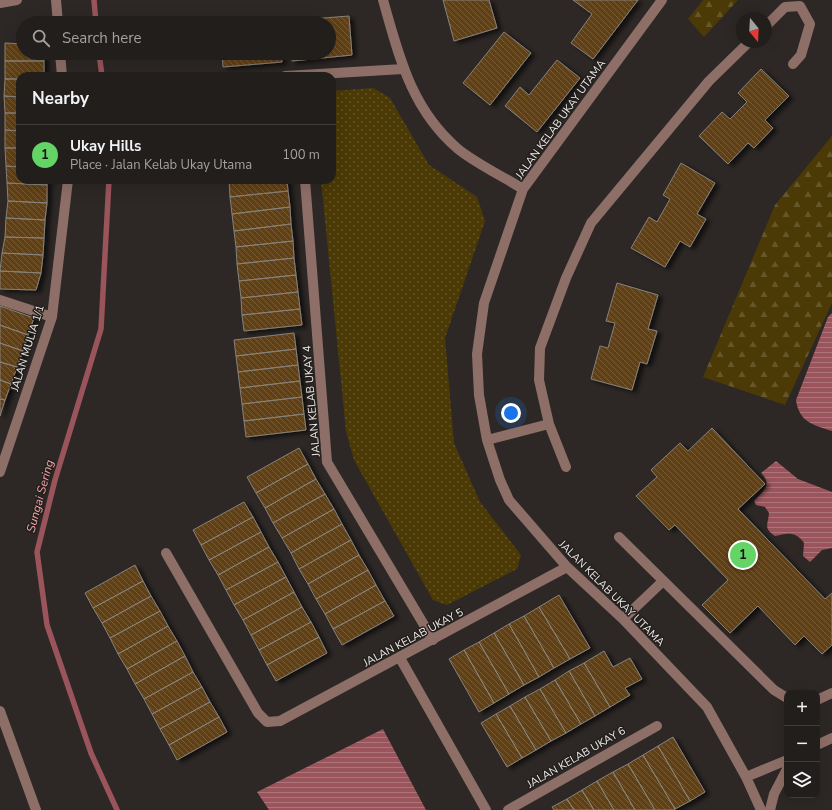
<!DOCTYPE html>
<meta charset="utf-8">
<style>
body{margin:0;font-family:"Nunito Sans",sans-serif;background:#2e2b29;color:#f1f3f6}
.controls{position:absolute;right:12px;bottom:12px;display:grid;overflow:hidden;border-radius:8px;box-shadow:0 4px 16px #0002}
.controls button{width:36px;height:36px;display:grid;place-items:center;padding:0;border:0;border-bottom:1px solid #3f3c3b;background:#221e1c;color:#f1f3f6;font:20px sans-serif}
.compass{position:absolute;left:736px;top:12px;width:36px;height:36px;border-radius:50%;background:#221e1c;box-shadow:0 4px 16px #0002;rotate:162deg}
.you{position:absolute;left:511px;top:413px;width:14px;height:14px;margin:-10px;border:3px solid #fff;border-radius:50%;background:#1a73e8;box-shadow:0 0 0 6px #1a73e833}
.badge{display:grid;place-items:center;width:26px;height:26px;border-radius:50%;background:#65d467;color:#111;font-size:13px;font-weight:700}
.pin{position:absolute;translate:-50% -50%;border:2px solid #fff;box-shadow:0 1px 4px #0006}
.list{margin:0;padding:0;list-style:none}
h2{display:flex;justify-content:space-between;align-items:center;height:52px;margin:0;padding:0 16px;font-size:17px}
h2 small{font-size:13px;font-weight:400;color:#a2a2a3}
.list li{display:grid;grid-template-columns:26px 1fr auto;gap:12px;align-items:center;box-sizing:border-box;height:60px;padding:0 16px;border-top:1px solid #3f3c3b}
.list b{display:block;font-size:15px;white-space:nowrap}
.list p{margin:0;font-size:13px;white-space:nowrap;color:#a2a2a3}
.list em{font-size:13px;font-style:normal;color:#a2a2a3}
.icon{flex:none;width:22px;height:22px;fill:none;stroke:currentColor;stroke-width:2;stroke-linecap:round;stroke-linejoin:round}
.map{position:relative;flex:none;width:832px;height:810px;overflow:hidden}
.search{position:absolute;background:#221e1c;box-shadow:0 4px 16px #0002;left:16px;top:16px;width:320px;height:44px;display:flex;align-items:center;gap:10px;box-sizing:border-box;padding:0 14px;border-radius:22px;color:#a2a2a3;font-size:15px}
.panel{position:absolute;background:#221e1c;box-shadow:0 4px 16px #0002;left:16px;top:72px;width:320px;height:112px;border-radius:12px}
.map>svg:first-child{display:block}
.forest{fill:url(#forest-firs)}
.park{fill:url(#park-dots)}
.water{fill:url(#water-rules)}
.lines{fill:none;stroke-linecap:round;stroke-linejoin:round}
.stream{stroke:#9a545b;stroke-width:5.5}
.building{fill:url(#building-back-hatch);stroke:#86827d;filter:url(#shadow)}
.minor{stroke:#8e6f67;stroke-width:10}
.labels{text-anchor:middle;stroke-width:3;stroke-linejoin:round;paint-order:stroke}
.street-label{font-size:11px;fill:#f0edec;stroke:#231f1c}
.water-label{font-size:12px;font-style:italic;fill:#f6a4aa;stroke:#231f1c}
</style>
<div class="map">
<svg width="832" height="810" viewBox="0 0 832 810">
<defs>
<pattern id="forest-firs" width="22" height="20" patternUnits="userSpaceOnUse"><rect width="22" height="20" fill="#4b3a06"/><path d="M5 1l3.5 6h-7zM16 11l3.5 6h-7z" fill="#65572a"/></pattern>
<pattern id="park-dots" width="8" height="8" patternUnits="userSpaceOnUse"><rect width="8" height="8" fill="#4b3a06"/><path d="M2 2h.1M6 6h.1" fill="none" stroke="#65572a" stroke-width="1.8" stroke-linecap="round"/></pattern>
<pattern id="water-rules" width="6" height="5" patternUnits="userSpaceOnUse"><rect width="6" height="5" fill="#9a545b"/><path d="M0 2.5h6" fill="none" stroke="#ad757b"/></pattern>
<pattern id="building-back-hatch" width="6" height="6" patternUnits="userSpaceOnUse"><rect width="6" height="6" fill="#603f13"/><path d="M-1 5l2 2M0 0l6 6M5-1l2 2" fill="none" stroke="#775b36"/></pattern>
<filter id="shadow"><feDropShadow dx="4.5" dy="2.5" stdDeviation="2" flood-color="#0009"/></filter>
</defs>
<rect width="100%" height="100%" fill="#2d2826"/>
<!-- forest -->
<path class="forest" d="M703 0H738L704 37 688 19Z
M832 136V303L785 405 703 377 775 205Z"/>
<!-- park -->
<path class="park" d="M373 88 390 98 429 165 477 197 485 221 445 338 454 443 480 502 521 555 517 569 447 605 433 600 354 460 346 431 321 180H332V91Z"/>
<!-- water -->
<path class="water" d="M832 313V431C813 425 799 422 796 400L828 317Z
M776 461 798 479 832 492V548L822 550 810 562 803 556 804 543C796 531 787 533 775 536 763 528 768 525 769 513L765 507 756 505 754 501C763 491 773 485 761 473Z
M383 729 426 810H269L257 792Z"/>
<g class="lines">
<!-- stream -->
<path class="stream" d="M94 0 96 23
M99 53 102 76
M109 180 101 329 55 480 37 552 47 625 91 753 117 810"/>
</g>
<!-- building -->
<path class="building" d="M443 0H489L497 28 454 41Z
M573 0H638L593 59 571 43 592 14Z
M349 16 352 55 292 61 291 53H329V23H311V19Z
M504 32 531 53 490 105 463 83Z
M5 43 23 44V53H43L44 61H5Z
M222 53H281L282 62 223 67Z
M557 60 580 78 537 132 505 106 520 87 529 95Z
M5 61H44V76H20V79H5Z
M761 69 789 96 765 120 773 128 754 148 748 143 728 164 699 136 722 112 730 119 747 102 738 93Z
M5 79H20V97L4 96Z
M4 96 20 97V113H5Z
M5 113H20V131L5 130Z
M5 130 20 131V148H5Z
M5 148H20V167L6 166Z
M681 163 715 183 697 214 706 219 690 247 680 241 665 267 631 248 649 217 657 222 670 199 663 195Z
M6 166 20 167V180H48L47 185 7 183Z
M229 180H287L288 191 230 197Z
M7 183 47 185V203L8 201Z
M288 191 290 207 232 214 230 197Z
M8 201 47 203 45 220 6 218Z
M290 207 291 224 234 231 232 214Z
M6 218 45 220 44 238 5 237Z
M291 224 293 241 236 247 234 231Z
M5 237 44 238 43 255 2 253Z
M293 241 294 258 237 264 236 247Z
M2 253 43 255 41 273 0 271Z
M294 258 296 275 239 281 237 264Z
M0 271 41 273 36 290 0 289Z
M296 275 298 292 241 298 239 281Z
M617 283 658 295 648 329 657 331 647 364 640 362 632 390 591 379 600 346 608 348 615 323 606 321Z
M298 292 300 309 242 315 241 298Z
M0 306 34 318 28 335 0 325Z
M300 309 302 325 244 331 242 315Z
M0 325 28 335 23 351 0 343Z
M294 333 296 349 236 356 234 340Z
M0 343 23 351 17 367 0 362Z
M296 349 298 365 238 372 236 356Z
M0 362 17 367 11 384 0 380Z
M298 365 300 381 240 388 238 372Z
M0 380 11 384 5 400 0 399Z
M300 381 302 397 242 404 240 388Z
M302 397 304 414 244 421 242 404Z
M0 399 5 400 0 416Z
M304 414 306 430 246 437 244 421Z
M712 428 765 484 738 509 825 599 832 593V645L822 654 804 636 795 645 758 606 730 633 702 605 728 580 675 525 669 530 636 496 657 477 651 470 680 443 688 451Z
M299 448 308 464 256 493 247 477Z
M308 464 316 479 265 508 256 493Z
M316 479 325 494 273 523 265 508Z
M325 494 334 509 282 538 273 523Z
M244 502 253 517 201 545 193 530Z
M334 509 342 524 291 553 282 538Z
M253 517 261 532 209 560 201 545Z
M342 524 351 540 299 569 291 553Z
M261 532 269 547 218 575 209 560Z
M351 540 359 555 308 584 299 569Z
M269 547 278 562 226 590 218 575Z
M359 555 368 570 316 599 308 584Z
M278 562 286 577 234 605 226 590Z
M135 565 143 581 93 608 85 593Z
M368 570 376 585 325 614 316 599Z
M286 577 294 592 243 620 234 605Z
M143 581 151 596 102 623 93 608Z
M376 585 385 601 333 629 325 614Z
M294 592 302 607 251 635 243 620Z
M559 595 590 648 570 659 539 607Z
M151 596 160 611 110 638 102 623Z
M385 601 394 616 342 645 333 629Z
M302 607 311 622 259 650 251 635Z
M539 607 570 659 554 668 524 616Z
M160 611 168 626 118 654 110 638Z
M524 616 554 668 539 677 509 624Z
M311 622 319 637 267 665 259 650Z
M509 624 539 677 524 685 494 633Z
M168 626 177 641 127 669 118 654Z
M494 633 524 685 509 694 479 642Z
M319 637 327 653 276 681 267 665Z
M177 641 185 656 135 684 127 669Z
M479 642 509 694 494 703 464 650Z
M464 650 494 703 479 712 449 659Z
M604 651 613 667 630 658 642 679 625 688 630 695 610 707 584 663Z
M185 656 193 672 144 699 135 684Z
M584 663 610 707 595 716 569 671Z
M569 671 595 716 581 724 555 680Z
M193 672 202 687 152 714 144 699Z
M555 680 581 724 566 733 540 689Z
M202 687 210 702 160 729 152 714Z
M540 689 566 733 551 741 525 697Z
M525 697 551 741 536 750 510 706Z
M210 702 219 717 169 745 160 729Z
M510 706 536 750 522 758 496 714Z
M496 714 522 758 507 767 481 723Z
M219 717 227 732 177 760 169 745Z
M673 737 705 792 690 801 658 746Z
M658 746 690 801 675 809 643 755Z
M643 755 675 809 674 810H655L628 764Z
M628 764 655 810H635L613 772Z
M613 772 635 810H614L597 781Z
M597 781 614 810H594L582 790Z
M582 790 594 810H574L567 799Z
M567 799 574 810H554L552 807Z"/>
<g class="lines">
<!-- minor -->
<path class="minor" d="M56 0 58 23
M383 0C399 56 411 109 458 149 475 163 504 177 523 189
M662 0 523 189 484 303 477 354 479 395 487 440 500 480 509 500 567 567 623 619 707 707 746 777 761 810
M0 3 17 0
M766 26 785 7 800 6 810 24 801 55 793 64
M60 53 62 76
M285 76 403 69
M305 180 327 462 433 640
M0 300 52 317
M487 440 549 424
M566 467 549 424 539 380 540 348 566 278 591 223 709 81 749 42
M0 472 52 317 68 180
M619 537 774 690 787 698
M166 553 258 713 267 722 280 721 567 567
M623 619 663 581
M400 658 486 810
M817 700 832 693
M0 711 36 810
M817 745 832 738
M746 777 787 760
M508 810 657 726
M770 810 774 794 787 769"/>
</g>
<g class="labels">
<!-- street labels -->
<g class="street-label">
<text transform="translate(560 119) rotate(-54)" y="4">JALAN KELAB UKAY UTAMA</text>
<text transform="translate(27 348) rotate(-73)" y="4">JALAN MULIA 1/1</text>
<text transform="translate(311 401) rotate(-95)" y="4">JALAN KELAB UKAY 4</text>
<text transform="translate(612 593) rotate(45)" y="4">JALAN KELAB UKAY UTAMA</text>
<text transform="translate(413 637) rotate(-28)" y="4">JALAN KELAB UKAY 5</text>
<text transform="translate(576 757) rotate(-30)" y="4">JALAN KELAB UKAY 6</text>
</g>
<!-- water labels -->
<g class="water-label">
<text transform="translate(40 496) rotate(-75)" y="4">Sungai Sering</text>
</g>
</g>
</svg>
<div class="controls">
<button>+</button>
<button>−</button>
<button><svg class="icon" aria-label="layers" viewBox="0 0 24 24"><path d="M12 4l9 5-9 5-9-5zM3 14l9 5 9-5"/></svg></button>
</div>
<svg class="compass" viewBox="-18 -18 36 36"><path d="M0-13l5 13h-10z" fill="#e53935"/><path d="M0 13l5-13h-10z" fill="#a2a2a3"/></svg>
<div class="you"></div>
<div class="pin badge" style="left:743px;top:555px">1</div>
<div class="search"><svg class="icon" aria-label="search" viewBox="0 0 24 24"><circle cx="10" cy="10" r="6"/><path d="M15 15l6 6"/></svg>Search here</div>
<section class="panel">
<h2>Nearby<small></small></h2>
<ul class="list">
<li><span class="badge">1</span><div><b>Ukay Hills</b><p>Place · Jalan Kelab Ukay Utama</p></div><em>100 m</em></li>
</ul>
</section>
</div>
